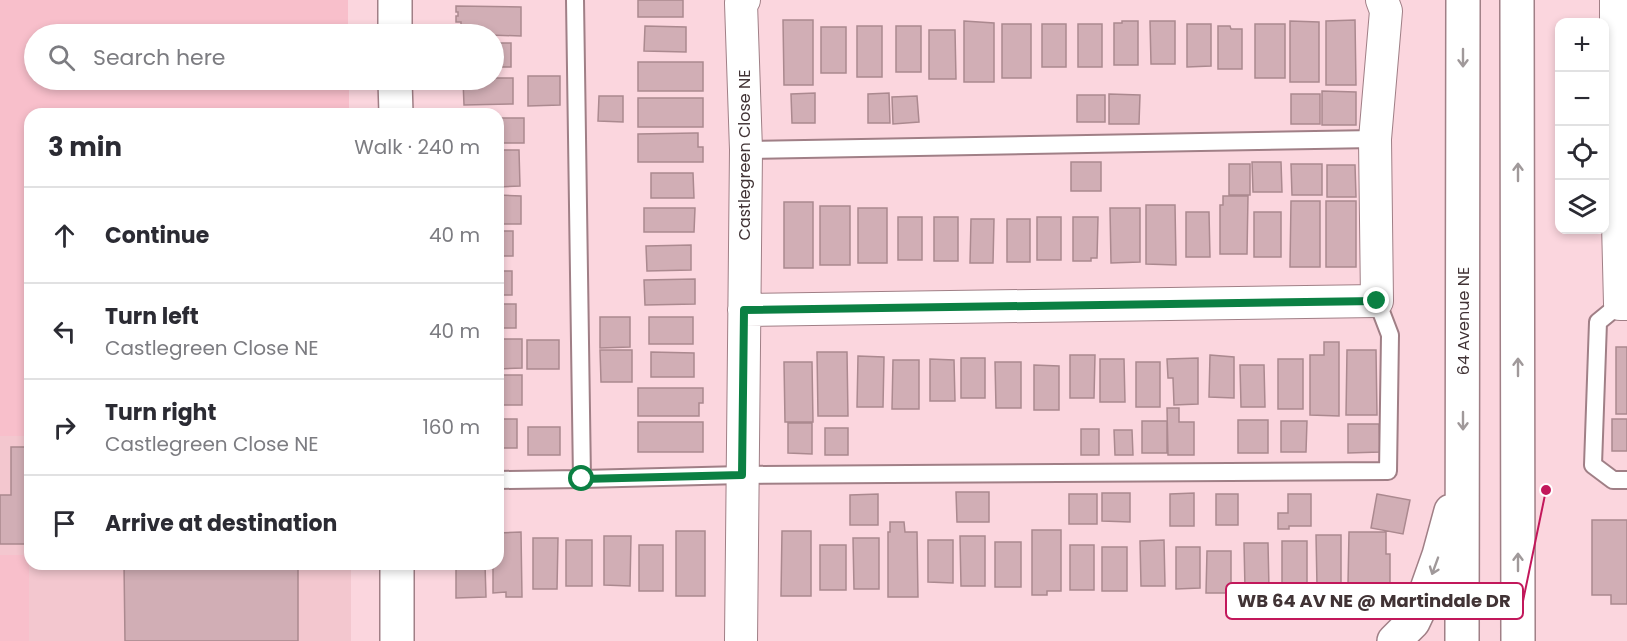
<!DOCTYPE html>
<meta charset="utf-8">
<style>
body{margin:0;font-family:Poppins,sans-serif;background:#f2f2f3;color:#2b2b33}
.controls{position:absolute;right:18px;top:18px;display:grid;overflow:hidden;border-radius:12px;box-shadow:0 3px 9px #0003}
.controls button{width:54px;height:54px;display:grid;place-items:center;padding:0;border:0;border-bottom:2px solid #e1e1e2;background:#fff;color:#2b2b33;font:30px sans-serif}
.stop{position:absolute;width:18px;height:18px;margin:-14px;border:4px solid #0b8043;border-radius:50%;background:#fff}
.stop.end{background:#0b8043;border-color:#fff;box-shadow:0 2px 6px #0008}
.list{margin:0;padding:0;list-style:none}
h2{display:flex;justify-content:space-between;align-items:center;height:78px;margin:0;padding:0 24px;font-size:26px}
h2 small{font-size:20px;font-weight:400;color:#7c7c81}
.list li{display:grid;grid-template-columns:39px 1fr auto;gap:18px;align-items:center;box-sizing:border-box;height:96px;padding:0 24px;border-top:2px solid #e1e1e2}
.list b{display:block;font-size:22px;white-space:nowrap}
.list p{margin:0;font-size:20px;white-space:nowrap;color:#7c7c81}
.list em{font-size:20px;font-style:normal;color:#7c7c81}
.icon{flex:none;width:33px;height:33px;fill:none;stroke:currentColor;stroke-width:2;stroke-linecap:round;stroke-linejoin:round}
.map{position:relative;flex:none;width:1627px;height:641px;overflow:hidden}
.search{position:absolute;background:#fff;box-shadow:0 3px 9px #0003;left:24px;top:24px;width:480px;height:66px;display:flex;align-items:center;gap:15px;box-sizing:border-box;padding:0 21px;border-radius:33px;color:#7c7c81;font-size:22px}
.panel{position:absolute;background:#fff;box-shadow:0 3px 9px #0003;left:24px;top:108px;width:480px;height:462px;border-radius:18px}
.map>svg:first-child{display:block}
.built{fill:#f3c7cf}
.green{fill:#f8bfcb}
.building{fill:#d1aeb5;stroke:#ab898f;stroke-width:1.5}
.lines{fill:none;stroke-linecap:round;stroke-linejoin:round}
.service-casing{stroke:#a07f86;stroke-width:20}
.minor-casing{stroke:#a07f86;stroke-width:34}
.tertiary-casing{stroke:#a07f86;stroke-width:36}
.secondary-casing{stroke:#a07f86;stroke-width:36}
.service{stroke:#fff;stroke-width:16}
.minor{stroke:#fff;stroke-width:32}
.tertiary{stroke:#fff;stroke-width:33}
.secondary{stroke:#fff;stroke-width:33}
.oneway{stroke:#a0999a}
.route{stroke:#0b8043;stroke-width:8}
.labels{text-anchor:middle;stroke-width:4.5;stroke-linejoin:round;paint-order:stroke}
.street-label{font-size:16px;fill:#413335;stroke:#fff}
.leader{fill:none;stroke:#c2185b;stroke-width:2}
.callout-dot{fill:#c2185b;stroke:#fff;stroke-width:2}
.callout{fill:#fff;stroke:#c2185b;stroke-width:2}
.callout-label{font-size:18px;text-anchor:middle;font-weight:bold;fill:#413335}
</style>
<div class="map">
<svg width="1627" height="641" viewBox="0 0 1627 641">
<rect width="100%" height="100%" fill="#fbd6de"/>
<!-- built -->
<path class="built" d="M0 436H30V564H351V641H0Z"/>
<!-- green -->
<path class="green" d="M0 0H348V34H34V80H349V114H30V436H0Z
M0 555H29V641H0Z"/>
<!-- building -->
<path class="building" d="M638 0H683V17H638Z
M456 6 521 7V36L461 34V22H456V16H458V12H456Z
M783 20H813V85H784Z
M1355 20 1356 85H1326V21Z
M964 21 994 23V82H964Z
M1122 21H1138V65H1114V23H1122Z
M1150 21H1175V64H1151Z
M1290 21 1319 22V82H1290Z
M1002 24H1031V78H1002Z
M1042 24H1066V67H1042Z
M1078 24H1102V67H1078Z
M1187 24H1211V66L1187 67Z
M1255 24H1285V78H1255Z
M645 26 686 27V52L644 51Z
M857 26H882V77H857Z
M896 26H921V72H896Z
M1218 26H1230L1231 29H1242V69H1218Z
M821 27H846V73H821Z
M929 30H955L956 79H929Z
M494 43H511V67H494Z
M638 62H703V91H638Z
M528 76H560V105L528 106Z
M494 78H513V104L464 105 463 80H494Z
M1322 91 1356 92V125H1322Z
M815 93V123H792L791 94Z
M889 93 890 123H868V94Z
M1109 94 1140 95 1139 124H1109Z
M1291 94H1320V124H1291Z
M1077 95H1105V122H1077Z
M599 96H623V122L598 121Z
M917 96 919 122 893 124 892 97Z
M638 98H703V127H638Z
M498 118H524V143H498Z
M695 133H698V147H703V162H638V134Z
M498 150H519L520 186 498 187Z
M1071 162H1101V191H1071Z
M1252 162H1281L1282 192H1253Z
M1229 164H1250V195H1229Z
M1291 164H1322V195H1292Z
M1327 165H1355L1356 197H1327Z
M651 173H693L694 198H651Z
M498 195 521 196V224H498Z
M1223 196H1248L1247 254H1220V205H1223Z
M1291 201H1320V267H1290Z
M1326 201H1356V267H1326Z
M784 202H813V268H784Z
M1146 205H1175L1176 265 1146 264Z
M820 206H850V265H820Z
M644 208H695L694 232H644Z
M858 208H887V263H858Z
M1110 208H1140V262L1111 263Z
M1186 212H1209L1210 257H1186Z
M1254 212H1281V257H1254Z
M898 217H922V260H898Z
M934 217H958V261H934Z
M1037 217H1061V260H1037Z
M1073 217H1098L1097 258H1091V261H1073Z
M971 219H994L993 263H970Z
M1007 219H1030V262H1007Z
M498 231H513V256H498Z
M691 245V270L647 271 646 246Z
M498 271H512V295H498Z
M695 279V304L645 305 644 280Z
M498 304H516V328H498Z
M600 317H630V347L600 348Z
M649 317H693V344H649Z
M498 339H522V368L498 369Z
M527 340H559V369H527Z
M1324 342H1339V416L1310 415V355H1324Z
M1616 347H1627V414H1616Z
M600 350H632V382H601Z
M1347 350H1376L1377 415H1346Z
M651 352 694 353V377H651Z
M817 352H847L848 416H818Z
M1070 355H1095L1094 398H1070Z
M1210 355 1234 357V398L1209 397Z
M858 356 884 357 883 407H857Z
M961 358H985V398H961Z
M1198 358V404L1174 405 1173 378H1168L1167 359Z
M930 359 954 360 955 401H930Z
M1100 359H1124L1125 402H1100Z
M1278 359H1303V409H1278Z
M893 360H919V409H892Z
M784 362H812L813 422H785Z
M995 362H1021V408H996Z
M1136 362H1160V407H1136Z
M1034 365 1059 366V410H1034Z
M1240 365H1264L1265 407H1241Z
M498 375H522V405H498Z
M638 388H703V403H699V416H638Z
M1167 408H1179V422H1194V455H1168Z
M498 419H517V448H498Z
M1612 419H1627V451H1612Z
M1238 420H1268V453H1238Z
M1142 421H1167V453H1142Z
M1281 421H1307L1306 452H1281Z
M638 422H703V452H638Z
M788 423H812V454L788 453Z
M1348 424H1379L1380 452 1348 453Z
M528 427H560V455H528Z
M825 428H848V455H825Z
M1081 429H1099V455H1081Z
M1114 430H1132L1133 455H1115Z
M11 447H30V544H0V495H11Z
M956 492H989V522H957Z
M1102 493H1130V522L1102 521Z
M1194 493V526H1170V494Z
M878 494V525H850V495Z
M1069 494H1097V524H1069Z
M1216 494H1238V525H1216Z
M1288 494H1311V526H1289V529H1278V513H1288Z
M1377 494 1410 500 1403 534 1371 528Z
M1592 520H1627V604H1611V595H1592Z
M890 522H904L905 532H917L918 597H888V532H890Z
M1032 530H1061V591H1047V595H1032Z
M676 531H705V596H676Z
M782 531H811V596H781Z
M521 532 522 597H506V592L493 593V564H498V533Z
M1349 532H1386V554H1390V585L1348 584Z
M1316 535H1341V586H1317Z
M604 536H631L630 586 604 585Z
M960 536H985V586H961Z
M533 538H558L557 589H533Z
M853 538H879V589H854Z
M566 540H592V586H566Z
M928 540H953V583L928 582Z
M1164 540 1165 586H1141L1140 541Z
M1282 541H1307V586H1282Z
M995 542H1021V587H995Z
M1244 543H1268L1269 589H1245Z
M639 545H663V591H639Z
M820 545H846V590H820Z
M1070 545H1094V590H1070Z
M1102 547H1127V591H1102Z
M1176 547H1200V588L1176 589Z
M1207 551H1231V593H1206Z
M124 564H298V641H125Z
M456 564H485L486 597 456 598Z"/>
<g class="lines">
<!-- service casing -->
<g class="service-casing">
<path id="service" d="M575 0 582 479 742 475 1388 471 1390 335 1377 301
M746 150 1375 139
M1620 304 1598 322 1593 465 1613 480H1627
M498 480 582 479"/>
</g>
<!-- minor casing -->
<g class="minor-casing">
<path id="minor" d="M1616 0V143L1620 304H1627
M744 310 1377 301 1375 139 1386 11 1382 0
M741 641 746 150 741 3 744 0"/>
</g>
<!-- tertiary casing -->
<g class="tertiary-casing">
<path id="tertiary" d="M395 0V34
M395 80 396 114
M397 564V641"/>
</g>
<!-- secondary casing -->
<g class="secondary-casing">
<path id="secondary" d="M1517 0 1518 641
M1394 641 1413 622 1422 603 1439 555 1451 511
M1462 641 1463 0"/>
</g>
<!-- service -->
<use href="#service" class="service"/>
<!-- minor -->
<use href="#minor" class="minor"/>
<!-- tertiary -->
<use href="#tertiary" class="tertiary"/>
<!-- secondary -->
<use href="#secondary" class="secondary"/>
</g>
<!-- one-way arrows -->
<defs><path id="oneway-shaft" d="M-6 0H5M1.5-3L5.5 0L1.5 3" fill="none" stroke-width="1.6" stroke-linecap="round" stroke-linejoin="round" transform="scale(1.5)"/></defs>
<g class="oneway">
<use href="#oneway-shaft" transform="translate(1463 58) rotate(90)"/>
<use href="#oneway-shaft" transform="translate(1518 172) rotate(-90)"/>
<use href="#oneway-shaft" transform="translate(1518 367) rotate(-90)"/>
<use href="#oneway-shaft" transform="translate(1463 421) rotate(90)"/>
<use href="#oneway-shaft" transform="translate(1518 562) rotate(-90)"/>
<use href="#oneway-shaft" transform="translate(1435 566) rotate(110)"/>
</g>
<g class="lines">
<!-- route -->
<path class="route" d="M582 479 742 475 744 310 1377 301"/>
</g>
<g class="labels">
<!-- street labels -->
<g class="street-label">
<text transform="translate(744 155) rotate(-90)" y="6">Castlegreen Close NE</text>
<text transform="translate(1463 321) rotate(-90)" y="6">64 Avenue NE</text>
</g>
</g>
<!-- callouts -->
<path class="leader" d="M1546 490L1523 601"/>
<circle class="callout-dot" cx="1546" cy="490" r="6"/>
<rect class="callout" x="1226" y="583" width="297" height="36" rx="6"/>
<g class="callout-label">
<text x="1374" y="607">WB 64 AV NE @ Martindale DR</text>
</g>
</svg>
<div class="controls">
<button>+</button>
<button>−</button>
<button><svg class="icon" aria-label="locate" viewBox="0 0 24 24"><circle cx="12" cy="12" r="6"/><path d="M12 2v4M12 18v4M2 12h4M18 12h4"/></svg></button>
<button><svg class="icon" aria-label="layers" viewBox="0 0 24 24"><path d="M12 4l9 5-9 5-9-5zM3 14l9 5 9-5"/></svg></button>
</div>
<div class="stop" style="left:582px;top:479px"></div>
<div class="stop end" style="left:1377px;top:301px"></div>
<div class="search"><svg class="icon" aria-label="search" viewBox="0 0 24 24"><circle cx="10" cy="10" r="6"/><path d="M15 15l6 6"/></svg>Search here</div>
<section class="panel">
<h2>3 min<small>Walk · 240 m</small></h2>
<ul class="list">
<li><svg class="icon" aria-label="ahead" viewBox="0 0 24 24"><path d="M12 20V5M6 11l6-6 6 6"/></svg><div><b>Continue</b></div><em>40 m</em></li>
<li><svg class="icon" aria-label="left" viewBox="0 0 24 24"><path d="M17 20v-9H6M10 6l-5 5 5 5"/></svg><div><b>Turn left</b><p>Castlegreen Close NE</p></div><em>40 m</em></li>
<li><svg class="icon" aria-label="right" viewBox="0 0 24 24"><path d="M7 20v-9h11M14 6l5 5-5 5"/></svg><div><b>Turn right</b><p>Castlegreen Close NE</p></div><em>160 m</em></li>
<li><svg class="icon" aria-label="arrive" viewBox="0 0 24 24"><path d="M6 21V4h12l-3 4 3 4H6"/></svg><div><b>Arrive at destination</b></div></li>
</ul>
</section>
</div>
